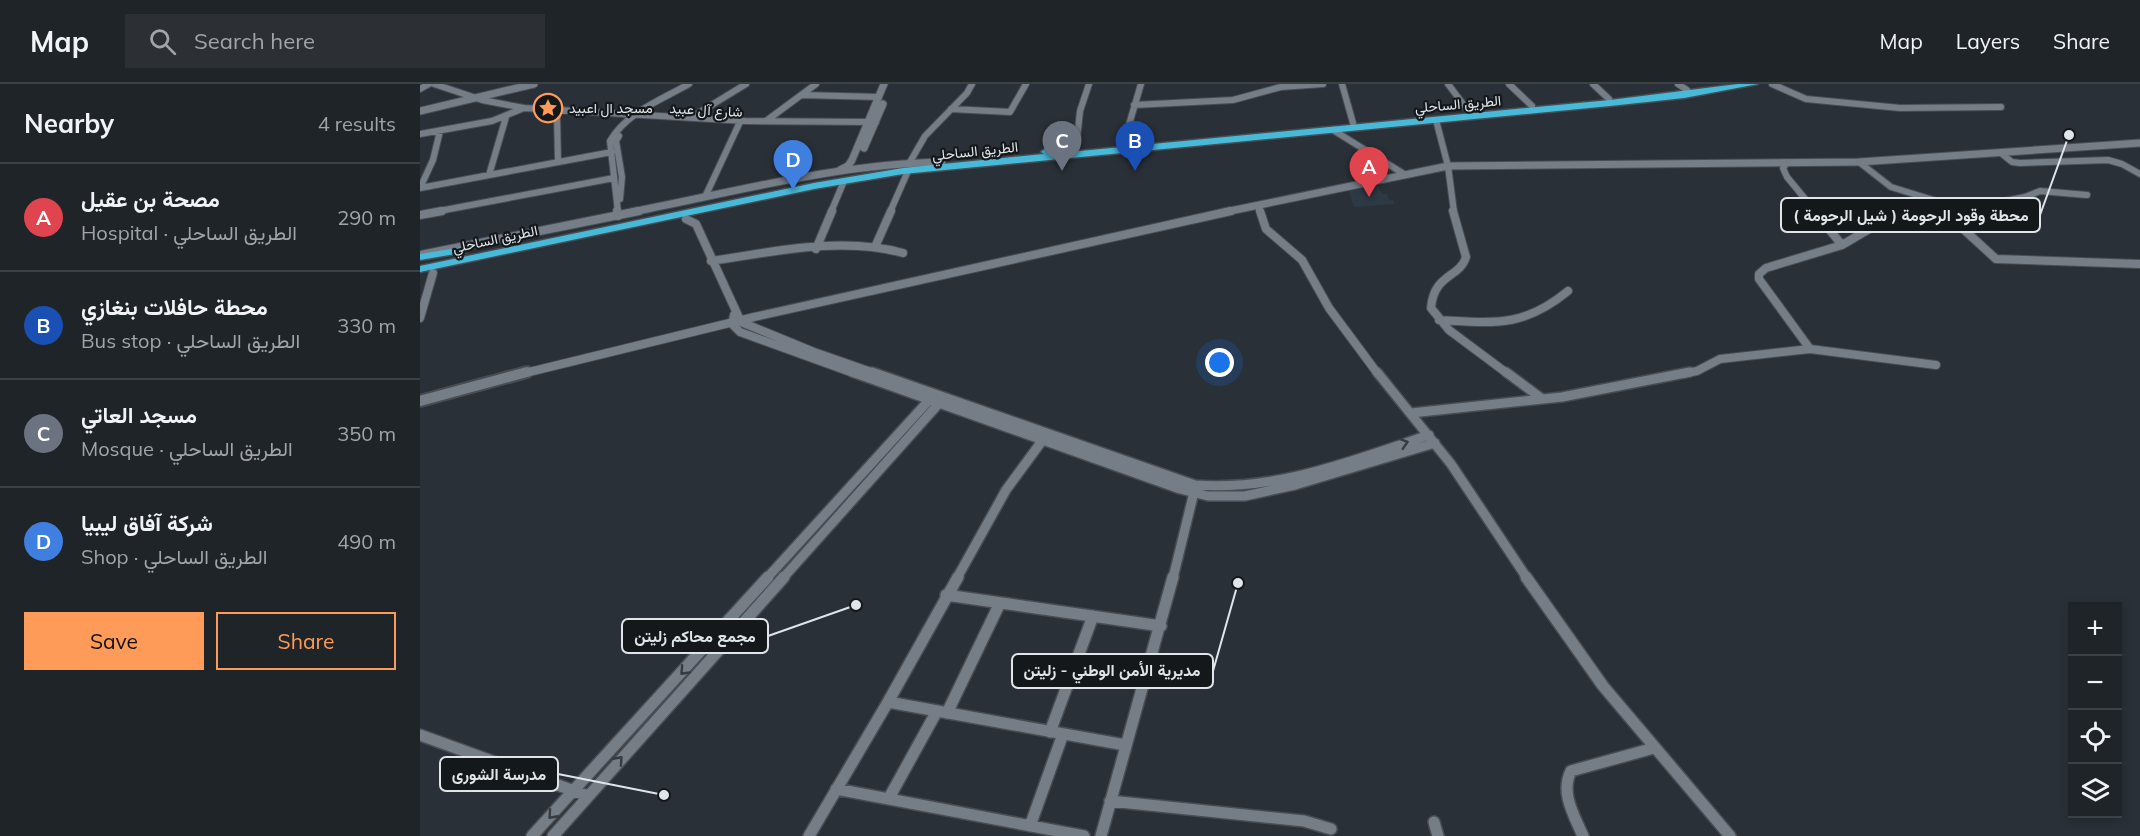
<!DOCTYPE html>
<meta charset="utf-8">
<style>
body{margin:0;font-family:Mulish,Vazirmatn,sans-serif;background:#2c3035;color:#f1f3f6}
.controls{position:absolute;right:18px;bottom:18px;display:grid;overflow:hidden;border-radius:0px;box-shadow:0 3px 9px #0003}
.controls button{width:54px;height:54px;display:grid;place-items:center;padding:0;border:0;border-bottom:2px solid #3c4146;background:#1f2429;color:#f1f3f6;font:30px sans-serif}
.you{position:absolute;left:800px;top:279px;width:21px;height:21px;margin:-15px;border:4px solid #fff;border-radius:50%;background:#1a73e8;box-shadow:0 0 0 9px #1a73e833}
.badge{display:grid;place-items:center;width:39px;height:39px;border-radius:50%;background:#fe9b58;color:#fff;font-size:20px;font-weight:700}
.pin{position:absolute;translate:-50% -50px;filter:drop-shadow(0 2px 3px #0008)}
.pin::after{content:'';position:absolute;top:32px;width:21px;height:18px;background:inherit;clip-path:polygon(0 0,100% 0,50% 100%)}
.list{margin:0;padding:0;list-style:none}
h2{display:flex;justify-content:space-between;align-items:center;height:78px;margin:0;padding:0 24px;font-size:26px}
h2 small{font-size:20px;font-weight:400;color:#a1a4a8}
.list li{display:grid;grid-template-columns:39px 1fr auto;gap:18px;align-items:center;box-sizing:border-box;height:108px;padding:0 24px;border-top:2px solid #3c4146}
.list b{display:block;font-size:22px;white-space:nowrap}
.list p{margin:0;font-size:20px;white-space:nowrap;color:#a1a4a8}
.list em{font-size:20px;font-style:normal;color:#a1a4a8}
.actions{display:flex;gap:12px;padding:18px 24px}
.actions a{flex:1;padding:14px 0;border:2px solid #fe9b58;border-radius:0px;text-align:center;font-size:21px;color:#fe9b58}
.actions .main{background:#fe9b58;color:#111}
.icon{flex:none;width:33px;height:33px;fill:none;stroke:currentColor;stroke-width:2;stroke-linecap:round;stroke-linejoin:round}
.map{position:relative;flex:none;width:1720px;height:752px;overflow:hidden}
header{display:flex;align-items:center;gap:36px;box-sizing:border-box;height:84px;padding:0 30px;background:#1f2429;border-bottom:2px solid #3c4146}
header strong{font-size:28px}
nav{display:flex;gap:33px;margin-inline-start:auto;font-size:21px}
.search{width:420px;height:54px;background:#2c3035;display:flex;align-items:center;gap:15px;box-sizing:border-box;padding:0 21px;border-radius:0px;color:#a1a4a8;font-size:22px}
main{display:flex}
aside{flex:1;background:#1f2429}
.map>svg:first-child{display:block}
.built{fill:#2d3945}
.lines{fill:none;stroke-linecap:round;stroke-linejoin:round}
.minor-far3-casing{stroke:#484d54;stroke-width:8}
.minor-far2-casing{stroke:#484d54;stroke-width:10}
.minor-far1-casing{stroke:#484d54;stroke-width:12}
.minor-casing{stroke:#484d54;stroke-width:14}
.tertiary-far2-casing{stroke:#484d54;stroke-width:9}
.tertiary-far1-casing{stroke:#484d54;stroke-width:10}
.tertiary-casing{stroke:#484d54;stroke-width:14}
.trunk-casing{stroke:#484d54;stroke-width:3}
.minor-far3{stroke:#757d86;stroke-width:6}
.minor-far2{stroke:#757d86;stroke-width:8}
.minor-far1{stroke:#757d86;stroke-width:9}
.minor{stroke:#757d86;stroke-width:11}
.tertiary-far2{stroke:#757d86;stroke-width:7}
.tertiary-far1{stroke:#757d86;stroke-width:8}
.tertiary{stroke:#757d86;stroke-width:10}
.trunk{fill:#46bad8;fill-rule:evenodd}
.oneway{stroke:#373b40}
.labels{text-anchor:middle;stroke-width:4.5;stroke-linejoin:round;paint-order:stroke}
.far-street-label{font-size:14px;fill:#e0e5ea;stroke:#15181b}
.far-poi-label{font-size:14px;fill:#e0e5ea;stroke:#15181b;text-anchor:start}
.leader{fill:none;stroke:#e0e5ea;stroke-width:2}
.callout-dot{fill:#e0e5ea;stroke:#15181b;stroke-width:2}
.callout{fill:#15181b;stroke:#e0e5ea;stroke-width:2}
.callout-label{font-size:16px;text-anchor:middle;font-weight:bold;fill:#e0e5ea}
</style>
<header>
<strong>Map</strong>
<div class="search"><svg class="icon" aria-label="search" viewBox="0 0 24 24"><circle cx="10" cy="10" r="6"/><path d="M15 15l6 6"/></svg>Search here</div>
<nav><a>Map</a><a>Layers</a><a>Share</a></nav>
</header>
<main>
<aside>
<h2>Nearby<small>4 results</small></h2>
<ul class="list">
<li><span class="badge" style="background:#e0444e">A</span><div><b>مصحة بن عقيل</b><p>Hospital · الطريق الساحلي</p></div><em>290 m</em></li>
<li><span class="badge" style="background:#1a4fb4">B</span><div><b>محطة حافلات بنغازي</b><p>Bus stop · الطريق الساحلي</p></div><em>330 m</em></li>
<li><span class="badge" style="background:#6b7280">C</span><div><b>مسجد العاتي</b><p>Mosque · الطريق الساحلي</p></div><em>350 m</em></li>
<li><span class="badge" style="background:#3f7fe0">D</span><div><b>شركة آفاق ليبيا</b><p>Shop · الطريق الساحلي</p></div><em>490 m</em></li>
</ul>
<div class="actions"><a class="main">Save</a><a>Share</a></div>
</aside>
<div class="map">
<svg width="1720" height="752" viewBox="0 0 1720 752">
<rect width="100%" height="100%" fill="#293037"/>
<!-- built -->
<path class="built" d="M958 101 962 110H967L969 116H973L975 120 934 123 929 109 931 106Z"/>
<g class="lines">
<!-- minor-far3 casing -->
<g class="minor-far3-casing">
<path id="minor-far3" d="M14 0 62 16 104 24 325 37 456 38
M922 0 933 39
M1028 0 1049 28
M1089 0 1112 22
M1173 0 1189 15
M1258 0 1267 6
M1352 0 1386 15 1480 24 1581 23
M0 5 9 0
M382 11 459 13
M714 21 813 16 861 3 903 0
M531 25 590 28 606 0
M137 30 138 78
M272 33 326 0
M1016 36 1028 82 1034 128
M346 37 396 0
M913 46 984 90
M0 50 72 37 104 24
M199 52 196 57 202 93 200 115
M703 61 721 0
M656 65 660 27 669 0
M1582 70 1592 78 1600 79 1688 76 1702 80 1720 90
M490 78 505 52 547 9 552 0
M1439 78 1471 103 1536 123 1565 121 1605 113 1620 107 1667 111
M1367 79 1363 84 1367 93 1396 128
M69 91 86 33
M0 104 192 68
M0 104 13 76 20 47
M285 113 319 40
M838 121 840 128
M14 128 194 94
M198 128 190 57C207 28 241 16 269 0
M411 128 424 97
M470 128 488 87"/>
</g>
<!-- minor-far2 casing -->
<g class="minor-far2-casing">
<path id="minor-far2" d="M197 127 198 132
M840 127 846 145 882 176 909 224 958 290
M1033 127 1046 173C1040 194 1014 189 1011 224L1029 246 1088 290
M0 131 22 127
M266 135 276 140 321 238 394 268 457 290
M1422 161 1451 144 1475 137H1526L1541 143 1576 175 1720 180
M455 163 471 127
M396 165 412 127
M291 177C353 168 421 152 483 169
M314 231 312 240 320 248 436 290
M0 234 13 189
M1019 236C1074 239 1103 244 1148 207
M1390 265 1516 281
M1262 290 1277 287 1300 275 1390 265 1339 195V190L1346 184 1422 161 1394 127"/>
</g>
<!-- minor-far1 casing -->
<g class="minor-far1-casing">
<path id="minor-far1" d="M432 288 760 405 788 412H825L875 401 1015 359
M452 288 775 401C857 407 932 377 1009 351
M957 288 1031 380 1107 494
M1086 288 1121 314
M991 329 1142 313 1270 288
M347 494 511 314
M363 494 521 317
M537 494 586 406 622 357
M753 494 775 404"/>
</g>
<!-- minor casing -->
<g class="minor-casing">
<path id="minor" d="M1106 493 1183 602 1310 752
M526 511 741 542
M468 618 705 661
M527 629 580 519
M630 648 673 532
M0 651 168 712
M416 705 664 752
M469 714 517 627
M690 717 884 737 911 745
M1014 738 1018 752
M610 742 643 650
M112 752 348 493
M133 752 364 493
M389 752 468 618 538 493
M681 752 753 493
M1163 752C1154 731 1140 709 1151 687L1234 664"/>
</g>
<!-- tertiary-far2 casing -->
<g class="tertiary-far2-casing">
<path id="tertiary-far2" d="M0 27 114 0
M444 64 463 20
M420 86 428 82 432 76 464 0
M212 128C314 108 417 80 522 78
M805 128 1028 82 1439 78 1720 59"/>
</g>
<!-- tertiary-far1 casing -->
<g class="tertiary-far1-casing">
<path id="tertiary-far1" d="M0 171 219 127
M101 290 334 233 811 127"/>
</g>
<!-- tertiary casing -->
<g class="tertiary-casing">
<path id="tertiary" d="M0 317 107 288"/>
</g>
<!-- trunk casing -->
<g class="trunk-casing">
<path id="trunk" d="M1318 0H1338L1264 14 1190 22 483 90 394 105 0 188V182L394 99 483 84 624 70 621 68 623 66 653 52 656 53V57L629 70 1190 16Z
M43 163 47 164V168L0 176V170Z"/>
</g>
<!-- minor-far3 -->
<use href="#minor-far3" class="minor-far3"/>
<!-- minor-far2 -->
<use href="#minor-far2" class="minor-far2"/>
<!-- minor-far1 -->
<use href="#minor-far1" class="minor-far1"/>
<!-- minor -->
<use href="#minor" class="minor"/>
<!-- tertiary-far2 -->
<use href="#tertiary-far2" class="tertiary-far2"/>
<!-- tertiary-far1 -->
<use href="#tertiary-far1" class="tertiary-far1"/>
<!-- tertiary -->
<use href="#tertiary" class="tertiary"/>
<!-- trunk -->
<use href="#trunk" class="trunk"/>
</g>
<!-- one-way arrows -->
<defs><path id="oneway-chevron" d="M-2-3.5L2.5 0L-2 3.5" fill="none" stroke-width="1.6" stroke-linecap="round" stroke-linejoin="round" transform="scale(1.5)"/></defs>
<g class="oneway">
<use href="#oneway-chevron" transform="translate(984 359) rotate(-18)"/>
<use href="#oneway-chevron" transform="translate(264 587) rotate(133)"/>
<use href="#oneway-chevron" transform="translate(199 676) rotate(-48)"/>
<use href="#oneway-chevron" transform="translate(132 731) rotate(132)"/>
</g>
<!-- icons -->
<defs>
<g id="sight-ring" transform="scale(1.5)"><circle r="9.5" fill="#15181b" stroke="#fe9b58" stroke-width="1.5"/><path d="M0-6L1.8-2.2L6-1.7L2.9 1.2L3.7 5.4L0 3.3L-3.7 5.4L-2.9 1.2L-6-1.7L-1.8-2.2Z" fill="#fe9b58"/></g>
</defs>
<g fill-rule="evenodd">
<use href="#sight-ring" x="128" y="24"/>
</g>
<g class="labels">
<!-- far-street labels -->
<g class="far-street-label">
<text transform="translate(1038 20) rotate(-5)" y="5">الطريق الساحلي</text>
<text transform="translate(286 26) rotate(3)" y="5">شارع آل عبيد</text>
<text transform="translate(555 67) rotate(-6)" y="5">الطريق الساحلي</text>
<text transform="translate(75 155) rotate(-12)" y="5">الطريق الساحلي</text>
</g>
<!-- far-poi labels -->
<g class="far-poi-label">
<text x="149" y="29">مسجد ال اعبيد</text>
</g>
</g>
<!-- callouts -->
<path class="leader" d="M1649 51L1620 131M436 521L348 552M818 499L793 587M244 711L138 690"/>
<g class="callout-dot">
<circle cx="1649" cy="51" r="6"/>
<circle cx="436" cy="521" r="6"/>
<circle cx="818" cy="499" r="6"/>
<circle cx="244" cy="711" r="6"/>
</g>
<g class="callout">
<rect x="1361" y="114" width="259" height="34" rx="6"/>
<rect x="202" y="535" width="146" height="34" rx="6"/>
<rect x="592" y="570" width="201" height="34" rx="6"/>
<rect x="20" y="673" width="118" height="34" rx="6"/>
</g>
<g class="callout-label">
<text x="1491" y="137">( محطة وقود الرحومة ( شيل الرحومة</text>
<text x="275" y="558">مجمع محاكم زليتن</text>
<text x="692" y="592">مديرية الأمن الوطني - زليتن</text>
<text x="79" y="696">مدرسة الشورى</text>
</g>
</svg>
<div class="controls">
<button>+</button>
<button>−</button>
<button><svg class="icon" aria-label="locate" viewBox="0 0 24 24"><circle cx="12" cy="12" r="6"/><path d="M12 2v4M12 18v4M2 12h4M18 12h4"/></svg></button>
<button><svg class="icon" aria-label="layers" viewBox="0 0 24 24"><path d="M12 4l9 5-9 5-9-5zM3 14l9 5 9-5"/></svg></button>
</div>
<div class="you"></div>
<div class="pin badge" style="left:949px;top:113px;background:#e0444e">A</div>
<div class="pin badge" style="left:715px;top:87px;background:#1a4fb4">B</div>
<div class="pin badge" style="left:642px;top:87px;background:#6b7280">C</div>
<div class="pin badge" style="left:373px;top:106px;background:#3f7fe0">D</div>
</div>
</main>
